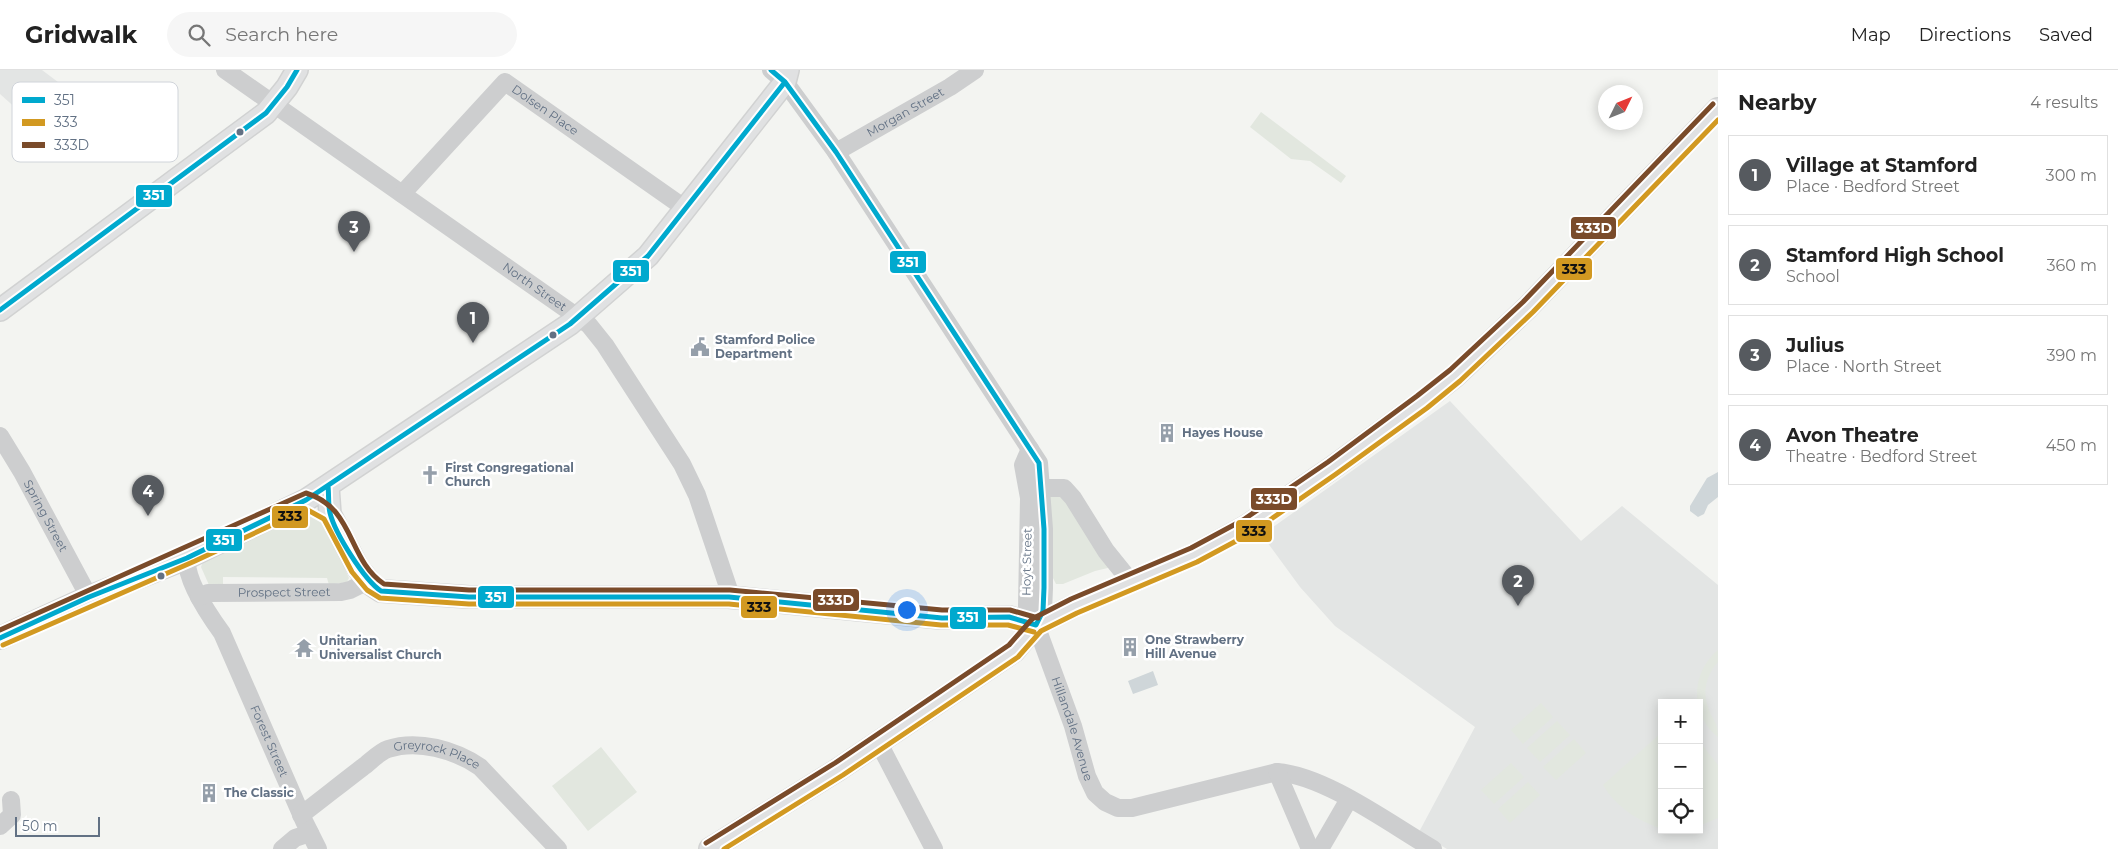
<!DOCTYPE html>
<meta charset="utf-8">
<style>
body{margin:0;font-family:Montserrat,sans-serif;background:#f6f6f6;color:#222}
.controls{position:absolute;right:15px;bottom:15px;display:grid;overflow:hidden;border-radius:0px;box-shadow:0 2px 12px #0003}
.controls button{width:45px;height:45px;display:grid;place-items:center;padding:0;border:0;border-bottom:1px solid #e0e0e0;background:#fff;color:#222;font:25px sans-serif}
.compass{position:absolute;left:1598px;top:15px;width:45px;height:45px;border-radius:50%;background:#fff;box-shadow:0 2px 12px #0003;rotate:47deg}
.scale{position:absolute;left:15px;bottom:12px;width:85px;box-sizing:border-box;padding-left:5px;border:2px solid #627184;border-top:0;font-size:14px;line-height:18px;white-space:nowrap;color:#627184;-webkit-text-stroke:4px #fff;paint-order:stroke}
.you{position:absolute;left:906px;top:539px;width:18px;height:18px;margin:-12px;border:4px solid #fff;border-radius:50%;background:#1a73e8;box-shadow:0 0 0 8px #1a73e833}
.badge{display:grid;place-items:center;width:32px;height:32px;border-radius:50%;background:#565a5f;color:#fff;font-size:16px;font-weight:700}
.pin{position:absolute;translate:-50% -41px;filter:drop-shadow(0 1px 2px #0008)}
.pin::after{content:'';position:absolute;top:26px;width:18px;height:15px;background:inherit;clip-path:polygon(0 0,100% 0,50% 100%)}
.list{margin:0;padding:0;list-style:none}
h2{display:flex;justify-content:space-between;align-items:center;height:65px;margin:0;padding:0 20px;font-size:21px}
h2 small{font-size:16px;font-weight:400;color:#767676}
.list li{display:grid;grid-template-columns:32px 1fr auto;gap:15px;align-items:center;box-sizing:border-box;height:80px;margin:0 10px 10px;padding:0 10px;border:1px solid #e0e0e0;border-radius:0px}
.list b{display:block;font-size:19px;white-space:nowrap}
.list p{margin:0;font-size:16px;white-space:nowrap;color:#767676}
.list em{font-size:16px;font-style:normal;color:#767676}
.icon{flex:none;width:28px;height:28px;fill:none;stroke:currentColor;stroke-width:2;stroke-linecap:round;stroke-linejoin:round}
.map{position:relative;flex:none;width:1718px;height:779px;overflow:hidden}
header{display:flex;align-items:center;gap:30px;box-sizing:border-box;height:70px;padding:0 25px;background:#fff;border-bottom:1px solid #e0e0e0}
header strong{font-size:24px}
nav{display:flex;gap:28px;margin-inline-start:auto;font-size:18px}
.search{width:350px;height:45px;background:#f6f6f6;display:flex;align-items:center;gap:12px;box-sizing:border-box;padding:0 18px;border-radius:28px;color:#767676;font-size:19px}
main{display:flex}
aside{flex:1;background:#fff}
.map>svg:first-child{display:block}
.built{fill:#e3e5e4;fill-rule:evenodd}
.green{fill:#e2e7df}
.water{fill:#cfd6d9}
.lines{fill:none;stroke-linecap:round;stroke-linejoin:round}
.major-casing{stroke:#d1d2d2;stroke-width:24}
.minor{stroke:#cdcecf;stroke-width:18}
.major{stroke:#e0e1e2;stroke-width:21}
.bus-1-casing{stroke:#fff;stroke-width:9}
.bus-2-casing{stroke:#fff;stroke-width:9}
.bus-3-casing{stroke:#fff;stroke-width:9}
.bus-1{stroke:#00a9ce;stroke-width:5}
.bus-2{stroke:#d29921;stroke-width:5}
.bus-3{stroke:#7a4b2a;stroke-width:5}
.bus-dot{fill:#627184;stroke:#fff;stroke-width:2}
.labels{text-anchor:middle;stroke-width:5;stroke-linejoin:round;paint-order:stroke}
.street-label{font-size:12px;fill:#627184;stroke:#fff}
.poi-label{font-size:12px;font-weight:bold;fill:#627184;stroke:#fff;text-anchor:start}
.key{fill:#fff;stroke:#d0d4da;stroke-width:1}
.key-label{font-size:14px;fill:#627184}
.line-badge{stroke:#fff;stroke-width:2}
.badge-label{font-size:14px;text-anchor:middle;font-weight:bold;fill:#fff}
.pale-badge-label{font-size:14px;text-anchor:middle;font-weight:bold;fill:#111}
</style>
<header>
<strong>Gridwalk</strong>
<div class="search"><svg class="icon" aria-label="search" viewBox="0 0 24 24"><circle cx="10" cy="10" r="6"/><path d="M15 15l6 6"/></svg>Search here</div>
<nav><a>Map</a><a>Directions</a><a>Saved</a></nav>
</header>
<main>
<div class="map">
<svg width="1718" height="779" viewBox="0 0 1718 779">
<rect width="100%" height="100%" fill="#f3f4f1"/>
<!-- built -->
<path class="built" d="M0 0H42L70 21 38 58 0 24Z
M1450 331 1581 471 1622 436 1718 515V779H1447L1419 762 1475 657 1335 556 1300 517 1262 465ZM1662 633H1699V760H1662Z"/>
<!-- green -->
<path class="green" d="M1261 42 1346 106 1341 113 1310 91 1291 89 1250 57Z
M1049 424 1063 425 1112 497 1095 501 1063 514H1056L1050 502Z
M302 443C330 446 339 486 349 508L347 512 329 515 327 508 223 507V516L209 515 201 497 204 489Z
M1718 580V592C1707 604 1702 621 1708 637 1712 651 1718 650 1718 667 1690 645 1690 603 1718 580Z
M1541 633 1553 647 1523 674 1511 660Z
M1557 651 1570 665 1540 692 1527 678Z
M1662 662V759C1638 751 1616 737 1603 715Z
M1574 669 1586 683 1556 710 1543 697Z
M1699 671 1718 695V748L1699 756Z
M601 677 637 722 588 761 552 716Z
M1511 693 1524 707 1494 734 1481 720Z
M1528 712 1540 725 1510 753 1498 739Z"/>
<!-- water -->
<path class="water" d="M1718 402V427L1708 435 1704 444 1698 447 1690 441V436L1707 408Z
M1153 601 1158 615 1133 624 1128 611Z"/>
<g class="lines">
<!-- major casing -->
<g class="major-casing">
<path id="major" d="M0 240 266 43 287 17 297 0
M328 416 330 444 358 498 372 515 381 521 469 527H729L942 548 1009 547 1036 555
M0 568 89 527 187 488 306 430 570 254 648 186 785 12 788 0
M710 779 839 699 1014 581 1036 555 1074 536 1194 485 1247 456 1332 398 1422 332 1455 306 1528 237 1718 39"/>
</g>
<!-- minor -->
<g class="minor">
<path id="s1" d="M225 0 589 255 605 275 682 394 697 425 728 517 729 527"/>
<path d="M771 0 785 12 836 82 1039 393 1044 459V518L1043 541 1036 555"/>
<path id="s2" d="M836 82 950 17 975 0"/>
<path id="s3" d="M402 124 505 12 686 139"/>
<path id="s4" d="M0 366 22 402 89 527"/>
<path id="s5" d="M1030 379 1023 395 1029 428 1027 536 1036 555 1073 656 1087 706 1095 723 1105 732 1118 738H1132L1277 702C1326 706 1390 754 1433 779"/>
<path d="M1041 418H1064L1073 428 1106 481 1131 512"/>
<path id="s6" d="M187 488C185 510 209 545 222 563L304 751 318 779"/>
<path id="s7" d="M199 527 208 523 341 522 350 520 368 511"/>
<path d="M880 671 884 683 934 779"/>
<path d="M1277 702 1310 779"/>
<path id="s8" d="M301 745C322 729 342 713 363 697 370 692 379 682 388 679 418 669 455 680 480 697L558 779"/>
<path d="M0 756 12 745 11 730"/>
<path d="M282 779 295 768 310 763"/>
<path d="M1320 779 1349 729"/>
</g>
<!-- major -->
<use href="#major" class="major"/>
<!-- bus-1 casing -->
<g class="bus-1-casing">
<path id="bus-1" d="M0 240 266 43 287 17 297 0
M328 416C329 425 328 435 330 443 335 463 364 510 381 521L469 527H729L942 548 1009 547 1036 555 1043 541 1044 518V459L1039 393 836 82 785 12 771 0
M0 568 89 527 187 488 306 430 570 254 648 186 785 12"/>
</g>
<!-- bus-2 casing -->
<g class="bus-2-casing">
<path id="bus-2" d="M3 575 195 491 306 439 324 449 352 502 367 520 380 528 469 534H729L941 555H1008L1034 562
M724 779 843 705 1018 587 1041 561 1077 543 1197 492 1251 463 1336 404 1427 338 1460 311 1533 242 1718 50"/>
</g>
<!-- bus-3 casing -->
<g class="bus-3-casing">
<path id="bus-3" d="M0 560 306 423C355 438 347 489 384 514L469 520H730L942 540H1010L1038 548
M706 773 835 693 1009 575 1032 549 1071 529 1191 478 1243 450 1328 392 1417 326 1450 300 1523 232 1713 34"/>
</g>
<!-- bus-1 -->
<use href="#bus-1" class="bus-1"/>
<!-- bus-2 -->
<use href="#bus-2" class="bus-2"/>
<!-- bus-3 -->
<use href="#bus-3" class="bus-3"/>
</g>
<!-- icons -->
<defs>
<g id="civic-bare" transform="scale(1.5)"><path d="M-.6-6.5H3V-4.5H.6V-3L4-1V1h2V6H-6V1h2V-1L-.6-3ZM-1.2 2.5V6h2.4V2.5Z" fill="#959faa" stroke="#fff" stroke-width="2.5" paint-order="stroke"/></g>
<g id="building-bare" transform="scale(1.5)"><path d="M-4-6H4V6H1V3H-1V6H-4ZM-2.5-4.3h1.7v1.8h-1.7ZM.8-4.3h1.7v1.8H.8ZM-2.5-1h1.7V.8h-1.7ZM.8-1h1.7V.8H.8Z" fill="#959faa" stroke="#fff" stroke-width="2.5" paint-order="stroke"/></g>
<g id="church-bare" transform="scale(1.5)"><path d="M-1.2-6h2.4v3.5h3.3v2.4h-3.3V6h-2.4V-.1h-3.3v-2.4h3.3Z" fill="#959faa" stroke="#fff" stroke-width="2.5" paint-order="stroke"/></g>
<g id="temple-bare" transform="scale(1.5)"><path d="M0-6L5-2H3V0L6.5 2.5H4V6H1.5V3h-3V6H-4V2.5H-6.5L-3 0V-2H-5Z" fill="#959faa" stroke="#fff" stroke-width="2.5" paint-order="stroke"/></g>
</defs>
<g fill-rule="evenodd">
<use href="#civic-bare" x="700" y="277"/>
<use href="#building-bare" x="1167" y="363"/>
<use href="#church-bare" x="430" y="405"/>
<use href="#building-bare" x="1130" y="577"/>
<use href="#temple-bare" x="304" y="578"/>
<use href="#building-bare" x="209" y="723"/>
</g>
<!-- markers -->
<g class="bus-dot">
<circle cx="240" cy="62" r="4.5"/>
<circle cx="553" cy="265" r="4.5"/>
<circle cx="161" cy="506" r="4.5"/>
</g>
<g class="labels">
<!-- street labels -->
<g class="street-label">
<text dy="4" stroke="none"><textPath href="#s3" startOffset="201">Dolsen Place</textPath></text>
<text dy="4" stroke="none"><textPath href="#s2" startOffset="80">Morgan Street</textPath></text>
<text dy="4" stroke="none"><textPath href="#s1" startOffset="378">North Street</textPath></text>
<text dy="4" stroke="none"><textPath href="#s4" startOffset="92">Spring Street</textPath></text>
<text transform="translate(1027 492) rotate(-89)" y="4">Hoyt Street</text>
<text dy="4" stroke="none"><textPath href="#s7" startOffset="86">Prospect Street</textPath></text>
<text dy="4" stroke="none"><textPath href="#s5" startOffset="290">Hillandale Avenue</textPath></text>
<text dy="4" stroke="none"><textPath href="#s6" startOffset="202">Forest Street</textPath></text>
<text dy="4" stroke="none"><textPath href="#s8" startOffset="160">Greyrock Place</textPath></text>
</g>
<!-- poi labels -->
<g class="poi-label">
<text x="715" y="274">Stamford Police<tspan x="715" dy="14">Department</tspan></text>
<text x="1182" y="367">Hayes House</text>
<text x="445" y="402">First Congregational<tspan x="445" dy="14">Church</tspan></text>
<text x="1145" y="574">One Strawberry<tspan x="1145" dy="14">Hill Avenue</tspan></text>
<text x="319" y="575">Unitarian<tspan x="319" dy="14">Universalist Church</tspan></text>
<text x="224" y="727">The Classic</text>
</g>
</g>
<!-- legend -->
<rect x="12" y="12" width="166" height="80" rx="8" class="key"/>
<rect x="22" y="27" width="23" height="6" fill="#00a9ce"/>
<rect x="22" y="49" width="23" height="7" fill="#d29921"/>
<rect x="22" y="72" width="23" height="6" fill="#7a4b2a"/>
<g class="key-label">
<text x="54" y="35">351</text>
<text x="54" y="57">333</text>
<text x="54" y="80">333D</text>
</g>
<g class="line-badge">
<rect x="135" y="114" width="38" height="24" rx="5" fill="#00a9ce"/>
<rect x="1570" y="146" width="47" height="24" rx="5" fill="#7a4b2a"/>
<rect x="889" y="180" width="38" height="24" rx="5" fill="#00a9ce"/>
<rect x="1555" y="187" width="38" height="24" rx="5" fill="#d29921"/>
<rect x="612" y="189" width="38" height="24" rx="5" fill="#00a9ce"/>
<rect x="1250" y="417" width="48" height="24" rx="5" fill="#7a4b2a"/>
<rect x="271" y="435" width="38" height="24" rx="5" fill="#d29921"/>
<rect x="1235" y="449" width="38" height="24" rx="5" fill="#d29921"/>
<rect x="205" y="458" width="38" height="24" rx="5" fill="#00a9ce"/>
<rect x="477" y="515" width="38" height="24" rx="5" fill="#00a9ce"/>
<rect x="812" y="518" width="48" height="24" rx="5" fill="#7a4b2a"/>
<rect x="740" y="525" width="38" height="24" rx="5" fill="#d29921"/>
<rect x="949" y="536" width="38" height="24" rx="5" fill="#00a9ce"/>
</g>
<g class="badge-label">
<text x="154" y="130">351</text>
<text x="1594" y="163">333D</text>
<text x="908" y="197">351</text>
<text x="631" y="206">351</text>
<text x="1274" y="434">333D</text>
<text x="224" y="475">351</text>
<text x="496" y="532">351</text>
<text x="836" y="535">333D</text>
<text x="968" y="552">351</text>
</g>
<g class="pale-badge-label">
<text x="1574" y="204">333</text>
<text x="290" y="451">333</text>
<text x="1254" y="466">333</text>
<text x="759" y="542">333</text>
</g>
</svg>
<div class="controls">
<button>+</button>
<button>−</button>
<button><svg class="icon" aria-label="locate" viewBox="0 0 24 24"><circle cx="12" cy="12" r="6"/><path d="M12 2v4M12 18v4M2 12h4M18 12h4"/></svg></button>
</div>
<svg class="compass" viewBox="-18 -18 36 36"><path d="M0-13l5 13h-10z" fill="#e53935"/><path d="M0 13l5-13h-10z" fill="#767676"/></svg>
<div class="scale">50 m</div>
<div class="you"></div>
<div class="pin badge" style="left:473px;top:273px">1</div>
<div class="pin badge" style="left:1518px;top:536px">2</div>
<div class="pin badge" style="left:354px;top:182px">3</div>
<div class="pin badge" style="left:148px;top:446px">4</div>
</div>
<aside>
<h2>Nearby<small>4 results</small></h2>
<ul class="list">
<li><span class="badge">1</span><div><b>Village at Stamford</b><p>Place · Bedford Street</p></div><em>300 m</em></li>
<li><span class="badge">2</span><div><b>Stamford High School</b><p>School</p></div><em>360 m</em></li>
<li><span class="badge">3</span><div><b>Julius</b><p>Place · North Street</p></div><em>390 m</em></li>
<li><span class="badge">4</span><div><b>Avon Theatre</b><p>Theatre · Bedford Street</p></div><em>450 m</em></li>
</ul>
</aside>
</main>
